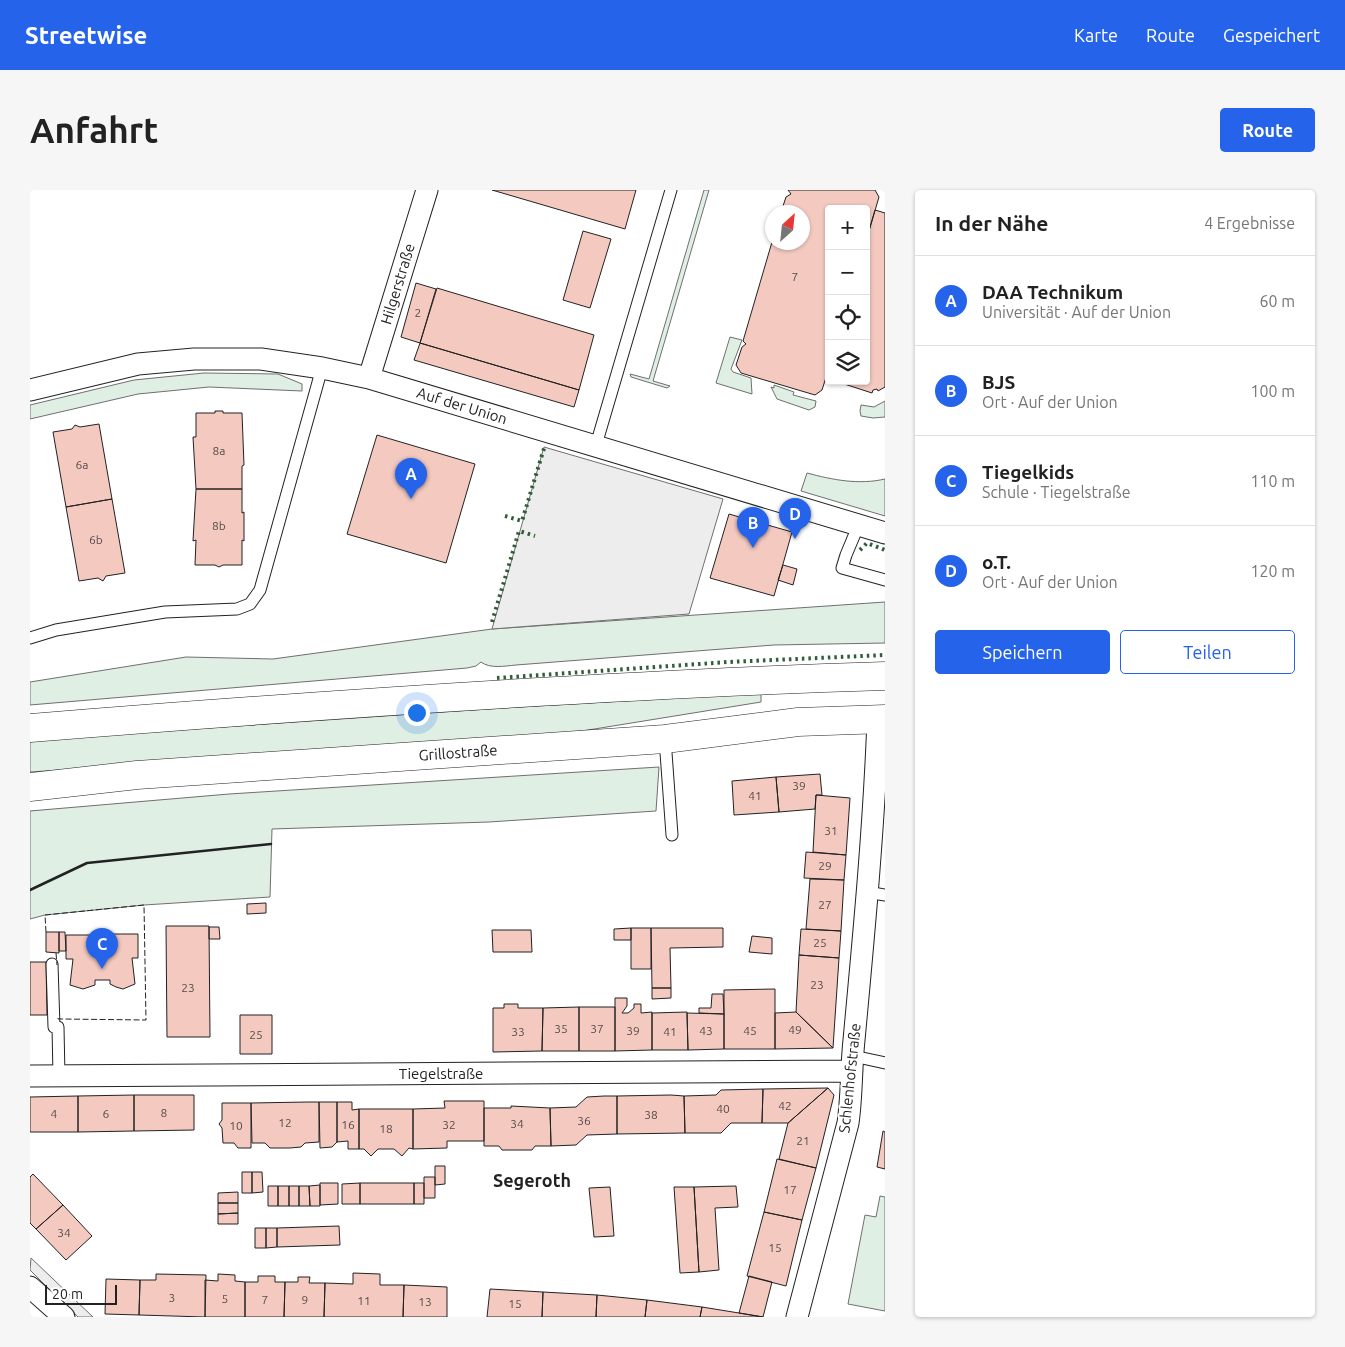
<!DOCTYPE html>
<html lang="de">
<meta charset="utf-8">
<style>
body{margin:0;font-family:Ubuntu,sans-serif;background:#f6f6f6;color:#222}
.controls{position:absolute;right:15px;top:15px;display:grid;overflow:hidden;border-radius:5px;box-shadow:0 1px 4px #0004}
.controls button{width:45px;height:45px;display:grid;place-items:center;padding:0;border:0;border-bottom:1px solid #e0e0e0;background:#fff;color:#222;font:25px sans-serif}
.compass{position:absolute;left:735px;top:15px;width:45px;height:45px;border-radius:50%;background:#fff;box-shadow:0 1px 4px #0004;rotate:27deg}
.scale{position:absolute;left:15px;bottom:12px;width:72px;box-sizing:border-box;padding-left:5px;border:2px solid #222;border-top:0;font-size:14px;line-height:18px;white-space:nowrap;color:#222;-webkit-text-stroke:4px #fff;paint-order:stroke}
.you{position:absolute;left:386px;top:522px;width:18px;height:18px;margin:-12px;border:4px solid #fff;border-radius:50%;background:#1a73e8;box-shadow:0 0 0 8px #1a73e833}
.badge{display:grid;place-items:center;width:32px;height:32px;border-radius:50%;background:#2563eb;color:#fff;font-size:16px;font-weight:700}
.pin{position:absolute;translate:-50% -41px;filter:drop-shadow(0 1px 2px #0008)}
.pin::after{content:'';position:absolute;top:26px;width:18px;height:15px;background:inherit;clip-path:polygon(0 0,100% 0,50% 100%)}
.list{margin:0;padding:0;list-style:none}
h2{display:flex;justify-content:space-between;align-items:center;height:65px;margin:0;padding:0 20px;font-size:21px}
h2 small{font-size:16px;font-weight:400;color:#767676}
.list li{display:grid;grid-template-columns:32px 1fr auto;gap:15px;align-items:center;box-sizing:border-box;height:90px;padding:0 20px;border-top:1px solid #e0e0e0}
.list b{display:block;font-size:19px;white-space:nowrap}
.list p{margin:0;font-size:16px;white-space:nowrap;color:#767676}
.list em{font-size:16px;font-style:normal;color:#767676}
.actions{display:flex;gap:10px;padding:15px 20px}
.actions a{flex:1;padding:11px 0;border:1px solid #2563eb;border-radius:5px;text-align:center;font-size:18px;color:#2563eb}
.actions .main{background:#2563eb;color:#fff}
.icon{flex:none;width:28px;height:28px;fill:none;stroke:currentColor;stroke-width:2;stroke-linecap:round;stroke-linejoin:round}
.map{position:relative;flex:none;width:855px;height:1127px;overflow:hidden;border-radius:5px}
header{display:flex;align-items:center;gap:30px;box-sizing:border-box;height:70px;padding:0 25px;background:#2563eb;color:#fff}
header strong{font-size:24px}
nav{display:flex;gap:28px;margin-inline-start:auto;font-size:18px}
.intro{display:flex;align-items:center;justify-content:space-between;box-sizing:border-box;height:120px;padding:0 30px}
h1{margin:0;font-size:35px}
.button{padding:12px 22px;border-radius:5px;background:#2563eb;color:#fff;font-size:18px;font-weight:700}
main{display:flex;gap:30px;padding:0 30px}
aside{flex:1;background:#fff;border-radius:5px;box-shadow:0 1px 4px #0004}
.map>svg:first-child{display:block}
.green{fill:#e0efe3;stroke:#6f6f6f}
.parking{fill:#ededed;stroke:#6f6f6f}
.building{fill:#f3c9c0;stroke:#222}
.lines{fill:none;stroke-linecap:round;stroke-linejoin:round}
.service-casing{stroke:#222;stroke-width:13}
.minor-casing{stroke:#222;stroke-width:23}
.primary-casing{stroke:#222;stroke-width:29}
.service{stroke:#fff;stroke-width:11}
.minor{stroke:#fff;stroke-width:21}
.primary{stroke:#fff;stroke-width:28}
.hedge{stroke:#2f5e38;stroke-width:4;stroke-dasharray:2.5 4;stroke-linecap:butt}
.fence{stroke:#222;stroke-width:1;stroke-dasharray:6 2.5;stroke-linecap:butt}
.wall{stroke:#222;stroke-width:2.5}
.labels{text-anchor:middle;stroke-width:4;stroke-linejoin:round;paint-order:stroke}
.number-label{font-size:12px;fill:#564c4a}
.street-label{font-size:15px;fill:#222;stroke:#fff}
.quarter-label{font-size:18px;font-weight:bold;fill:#222;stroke:#fff}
</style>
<header>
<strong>Streetwise</strong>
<nav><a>Karte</a><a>Route</a><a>Gespeichert</a></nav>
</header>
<div class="intro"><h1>Anfahrt</h1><a class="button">Route</a></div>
<main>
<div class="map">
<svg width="855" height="1127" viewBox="0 0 855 1127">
<rect width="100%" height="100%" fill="#fff"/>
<!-- green -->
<path class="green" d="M674 0H679L623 191 640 196 637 198 601 187 600 184 619 189Z
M700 147 712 150 701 179 703 182 721 188 722 204 686 193Z
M174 183 248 184 272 194V201L179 197 108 204 0 229V215L104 190Z
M744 195 764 202 763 205 786 211 785 217 779 220 747 209 741 197 744 198Z
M855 211V227L843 228 831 226 830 221 831 215 844 217Z
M777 283C803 290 829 295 855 289V326L771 301Z
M855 412V453L744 455 486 475C475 476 460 479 451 472L446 476 437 478 0 515V492L156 467 243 469 462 439Z
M731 503V512L552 541 472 550 0 582V550L473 518Z
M629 577 626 621 459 632 242 639 240 707 114 715 15 725 0 729V621L199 604Z
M850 1006 855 1007V1121L818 1114 835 1025 846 1027Z"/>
<!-- parking -->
<path class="parking" d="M514 257 693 309 659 424 462 439Z
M1 1068 63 1127H48L24 1104 0 1080Z"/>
<!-- building -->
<path class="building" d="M462 0H606L595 39Z
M758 0H845L849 7 836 51V19H799V178L792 200 785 205 711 183 706 175 712 157 716 154 713 151 742 52H772V22H751L756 7 761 4Z
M845 20 855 23V197L848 201 847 199 843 200 842 203 805 191H836V51Z
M553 41 581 49 560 118 533 110Z
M386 93 406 99 390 153 371 147Z
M407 98 564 145 549 200 390 153Z
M390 153 549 200 544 217 384 170Z
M185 221H193V223H212L214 275 212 276V299H166L163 247H166V223H185Z
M69 234 82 309 36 317 23 242 42 239 45 235 50 237Z
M347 245 445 274 416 373 317 344Z
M166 299H212V323L214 322V351L212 350V375H193L189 377 185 375H165L166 350 163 351Z
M82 309 95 383 76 386 73 391 68 388 49 391 36 317Z
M699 324 762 342 744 406 680 388Z
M753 375 767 379 763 395 748 390Z
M790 584 792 605H786L785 619 749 622 746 587Z
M746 587 749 622 704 625 702 591Z
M786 605 820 608 816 665 783 662Z
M776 662 816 665 814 690 774 688Z
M780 689 814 690 811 741 776 739Z
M236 713V723L217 724V714Z
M136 736H179L180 847H137Z
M179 737H189L190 749H179Z
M601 738V750H584V739Z
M601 738H621V779H601Z
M621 738H693V757L640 758 641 798H622Z
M771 739 811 741 809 768 769 765Z
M462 740H501L502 762H463Z
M16 742H29V763L16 762Z
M29 742H35L36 761H29Z
M81 744H108V768H102L105 794 93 799 86 797 80 794V790H65V795L53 799 40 795 43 769H36V745H63V746H81Z
M722 746 742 748V764L719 762Z
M769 765 809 768 803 858 766 822Z
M0 772H16L17 825H0Z
M622 798H641V808L622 809Z
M745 799V859H694V800Z
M682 804H693L694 824 669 823V818H681Z
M585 808H597V816L592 823H598L604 818V814H611V823L622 822V860L585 861Z
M474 814H488V818H513L512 861 463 862V818H474Z
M549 817H585V861H549Z
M549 817V861H512L513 818Z
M657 822 658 860H622V823Z
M766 822 803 858 745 859V823Z
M657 823 694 824V859L658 860Z
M210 825H242V864H210Z
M798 898 758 933H732L733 899Z
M798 898 804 905 786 978 749 969 758 933Z
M733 899 732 933H701L691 943H655L654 906 686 905 691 900Z
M104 905H164V940L104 941Z
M104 905V941L48 942V906Z
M641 905 654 906 655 943 587 944V906Z
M48 906V942H0V907Z
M574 906H587V944L557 945 546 955 521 956 520 918 546 917 557 907Z
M414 911H454V951H417V958L383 959V919L415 918Z
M278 912H289V952L275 953 271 957 260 958H240L235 953H222L221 913Z
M289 912H307V952L302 957 290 958Z
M307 912H322V920L329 919V959H318V951L307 952Z
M192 913H221V958H208L204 953H193L192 938 189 934 192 930Z
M481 916 520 918 521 956H505L502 960H472L469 956H454V918H481Z
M329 919H383V959L379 958 372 966 364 959H348L341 966 334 959H329Z
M853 941 855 942V979L847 977Z
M747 969 786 978 772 1030 734 1022Z
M405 976H415V994L405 995Z
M212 982H222V1003H212Z
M222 982H232L233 1002 222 1003Z
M3 984 33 1015 6 1039 0 1033V987Z
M394 987H405V1008H394Z
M290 993H308V1014L290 1015Z
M330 993V1014H312V994Z
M330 993H384V1014H330Z
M384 993H394V1014H384Z
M290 995V1016H280L279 996Z
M238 996H248V1016H238Z
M248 996H259V1016H248Z
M259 996H269V1016H259Z
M269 996H279L280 1016H269Z
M706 996 708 1017 685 1018 689 1080 669 1082 664 997Z
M580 997 584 1046 564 1047 559 998Z
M644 997H664L669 1082 650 1083Z
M208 1002V1013H188V1003Z
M188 1013H208V1023L188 1024Z
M33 1015 62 1046 36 1070 6 1039Z
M734 1022 772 1030 756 1096 717 1086Z
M208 1023V1034H188V1024Z
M309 1036 310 1055 247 1057V1038Z
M225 1038H236V1058H225Z
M236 1038H247V1057L236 1058Z
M323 1083 350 1084V1095H374L373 1127H294L295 1093 323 1094Z
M126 1084 176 1085 175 1127 109 1125 110 1090H126Z
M188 1084 205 1085V1091L215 1092V1127H175V1090L188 1091Z
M228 1086H245V1092H255L254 1127H215V1092H228Z
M719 1086 742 1092 733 1127 709 1123Z
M268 1087H280L279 1093H295L294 1127H254L255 1092H268Z
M76 1089 110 1090 109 1125 75 1124Z
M374 1095 417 1097V1127H373Z
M460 1099 513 1102 512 1127H457Z
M513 1102 567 1105 566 1127H512Z
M567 1105 617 1110 615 1127H566Z
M617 1110 672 1117 670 1127H615Z
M672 1117 709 1123 733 1127H670Z"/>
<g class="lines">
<!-- service casing -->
<g class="service-casing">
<path id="service" d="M566 255 641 0
M829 334 816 365 812 378 855 390
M0 448 26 440 135 422 207 419 220 414 230 400 292 178
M635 549 642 645
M837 702 855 705
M22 774 24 837H28L29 886
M823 866 855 873"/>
</g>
<!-- minor casing -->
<g class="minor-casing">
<path id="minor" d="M339 188 397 0
M0 200 108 174 164 169H231L292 178 339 188 855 343
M0 886 822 881
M0 1097 34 1127
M767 1127 818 933C822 906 821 878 824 850 834 743 844 636 848 529"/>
</g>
<!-- primary casing -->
<g class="primary-casing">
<path id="primary" d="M0 538C284 515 570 495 855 486
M0 597 107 585 635 549 768 532 855 529"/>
</g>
<!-- service -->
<use href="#service" class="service"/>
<!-- minor -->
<use href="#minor" class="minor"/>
<!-- primary -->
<use href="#primary" class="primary"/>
<!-- hedge -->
<path class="hedge" d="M475 326 492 331 515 255
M830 360 837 353 855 360
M462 432 489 341 505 346
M467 488 698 472 855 465"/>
<!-- fence -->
<path class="fence" d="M16 742 15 725 114 715 116 830 32 829H28V828
M26 763 27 775"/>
<!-- wall -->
<path class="wall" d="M0 700 57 673 241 654"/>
</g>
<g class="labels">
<!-- number labels -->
<g class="number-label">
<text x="765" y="91">7</text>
<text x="388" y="127">2</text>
<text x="189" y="265">8a</text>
<text x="52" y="279">6a</text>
<text x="189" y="340">8b</text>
<text x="66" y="354">6b</text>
<text x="769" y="600">39</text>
<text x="725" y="610">41</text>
<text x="801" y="645">31</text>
<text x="795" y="680">29</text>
<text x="795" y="719">27</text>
<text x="790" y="757">25</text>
<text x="787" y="799">23</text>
<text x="158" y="802">23</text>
<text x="531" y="843">35</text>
<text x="567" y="843">37</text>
<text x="765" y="844">49</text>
<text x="603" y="845">39</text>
<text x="676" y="845">43</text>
<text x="720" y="845">45</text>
<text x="488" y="846">33</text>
<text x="640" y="846">41</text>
<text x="226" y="849">25</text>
<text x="755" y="920">42</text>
<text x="693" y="923">40</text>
<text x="134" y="927">8</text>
<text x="24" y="928">4</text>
<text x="76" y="928">6</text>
<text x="621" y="929">38</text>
<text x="554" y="935">36</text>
<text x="255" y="937">12</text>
<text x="487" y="938">34</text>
<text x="318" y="939">16</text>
<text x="419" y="939">32</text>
<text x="206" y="940">10</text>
<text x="356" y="943">18</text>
<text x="773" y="955">21</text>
<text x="760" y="1004">17</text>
<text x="34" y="1047">34</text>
<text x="745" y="1062">15</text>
<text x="142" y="1112">3</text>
<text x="195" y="1113">5</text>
<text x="235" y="1114">7</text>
<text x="275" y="1114">9</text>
<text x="334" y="1115">11</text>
<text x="395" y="1116">13</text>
<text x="485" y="1118">15</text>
</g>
<!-- street labels -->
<g class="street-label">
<text transform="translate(368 94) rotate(-73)" y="5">Hilgerstraße</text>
<text transform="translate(432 216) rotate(17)" y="5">Auf der Union</text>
<text transform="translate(428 563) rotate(-4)" y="5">Grillostraße</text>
<text x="411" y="889">Tiegelstraße</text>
<text transform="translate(820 888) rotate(-84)" y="5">Schlenhofstraße</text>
</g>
<!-- quarter labels -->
<g class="quarter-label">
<text x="502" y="997">Segeroth</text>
</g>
</g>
</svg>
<div class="controls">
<button>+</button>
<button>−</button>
<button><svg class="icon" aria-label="locate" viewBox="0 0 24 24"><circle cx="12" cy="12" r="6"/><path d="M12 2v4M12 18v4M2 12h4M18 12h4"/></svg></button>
<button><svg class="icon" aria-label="layers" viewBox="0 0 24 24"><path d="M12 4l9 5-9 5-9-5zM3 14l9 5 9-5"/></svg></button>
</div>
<svg class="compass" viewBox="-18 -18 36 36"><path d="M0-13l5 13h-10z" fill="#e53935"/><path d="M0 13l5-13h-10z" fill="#767676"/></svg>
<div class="scale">20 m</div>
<div class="you"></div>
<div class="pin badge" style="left:381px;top:309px">A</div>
<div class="pin badge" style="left:723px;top:358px">B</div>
<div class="pin badge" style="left:72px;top:779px">C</div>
<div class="pin badge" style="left:765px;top:349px">D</div>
</div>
<aside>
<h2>In der Nähe<small>4 Ergebnisse</small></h2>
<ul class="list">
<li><span class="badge">A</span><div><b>DAA Technikum</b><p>Universität · Auf der Union</p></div><em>60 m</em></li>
<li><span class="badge">B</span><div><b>BJS</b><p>Ort · Auf der Union</p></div><em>100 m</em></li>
<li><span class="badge">C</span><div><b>Tiegelkids</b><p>Schule · Tiegelstraße</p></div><em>110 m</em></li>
<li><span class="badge">D</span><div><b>o.T.</b><p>Ort · Auf der Union</p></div><em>120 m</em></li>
</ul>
<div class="actions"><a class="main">Speichern</a><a>Teilen</a></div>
</aside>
</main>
